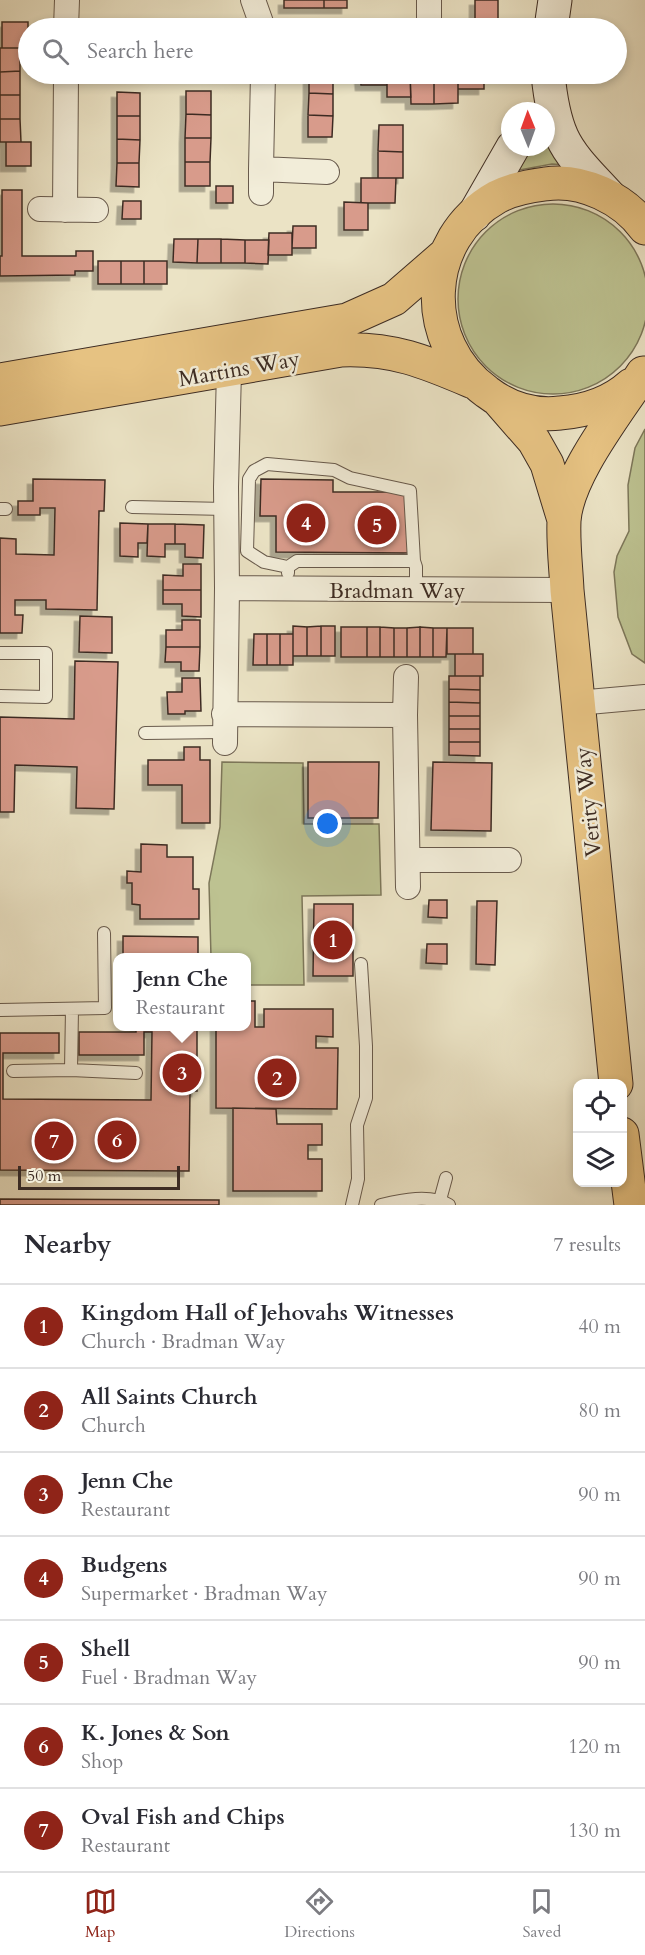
<!DOCTYPE html>
<meta charset="utf-8">
<style>
body{margin:0;font-family:Cardo,serif;background:#f7f7f7;color:#2b2b33}
.controls{position:absolute;right:18px;bottom:18px;display:grid;overflow:hidden;border-radius:12px;box-shadow:0 3px 9px #0003}
.controls button{width:54px;height:54px;display:grid;place-items:center;padding:0;border:0;border-bottom:2px solid #e1e1e2;background:#fff;color:#2b2b33;font:30px sans-serif}
.compass{position:absolute;left:501px;top:102px;width:54px;height:54px;border-radius:50%;background:#fff;box-shadow:0 3px 9px #0003;rotate:359deg}
.scale{position:absolute;left:18px;bottom:15px;width:162px;box-sizing:border-box;padding-left:6px;border:3px solid #3d2c23;border-top:0;font-size:16px;line-height:21px;white-space:nowrap;color:#3d2c23;-webkit-text-stroke:4px #f2edd9;paint-order:stroke}
.you{position:absolute;left:328px;top:824px;width:21px;height:21px;margin:-15px;border:4px solid #fff;border-radius:50%;background:#1a73e8;box-shadow:0 0 0 9px #1a73e833}
.badge{display:grid;place-items:center;width:39px;height:39px;border-radius:50%;background:#8f2418;color:#fff;font-size:20px;font-weight:700}
.pin{position:absolute;translate:-50% -50%;border:3px solid #fff;box-shadow:0 2px 6px #0006}
.popup{position:absolute;left:113px;top:953px;width:138px;height:78px;box-sizing:border-box;display:grid;place-content:center;border-radius:12px;background:#fff;filter:drop-shadow(0 2px 4px #0005);font-size:20px;white-space:nowrap;color:#7c7c81}
.popup b{font-size:22px;color:#2b2b33}
.popup::after{content:'';position:absolute;left:50%;top:100%;margin-left:-12px;border:12px solid transparent;border-top-color:#fff}
.list{margin:0;padding:0;list-style:none}
h2{display:flex;justify-content:space-between;align-items:center;height:78px;margin:0;padding:0 24px;font-size:26px}
h2 small{font-size:20px;font-weight:400;color:#7c7c81}
.list li{display:grid;grid-template-columns:39px 1fr auto;gap:18px;align-items:center;box-sizing:border-box;height:84px;padding:0 24px;border-top:2px solid #e1e1e2}
.list b{display:block;font-size:22px;white-space:nowrap}
.list p{margin:0;font-size:20px;white-space:nowrap;color:#7c7c81}
.list em{font-size:20px;font-style:normal;color:#7c7c81}
.icon{flex:none;width:33px;height:33px;fill:none;stroke:currentColor;stroke-width:2;stroke-linecap:round;stroke-linejoin:round}
.map{position:relative;flex:none;width:645px;height:1205px;overflow:hidden}
.search{position:absolute;background:#fff;box-shadow:0 3px 9px #0003;left:18px;right:18px;top:18px;height:66px;display:flex;align-items:center;gap:15px;box-sizing:border-box;padding:0 21px;border-radius:33px;color:#7c7c81;font-size:22px}
.sheet{height:666px;background:#fff}
nav{display:flex;justify-content:space-around;align-items:center;box-sizing:border-box;height:84px;border-top:2px solid #e1e1e2;background:#fff;font-size:16px;color:#7c7c81}
nav a{display:grid;justify-items:center;gap:3px}
nav .on{color:#8f2418}
.map>svg:first-child{display:block}
.green{fill:#bdc291;stroke:#7d775a;stroke-width:1.5}
.building{fill:#d89b8b;stroke:#3d2c23;stroke-width:1.5;filter:url(#shadow)}
.lines{fill:none;stroke-linecap:round;stroke-linejoin:round}
.lane-casing{stroke:#685a4c;stroke-width:14}
.street-casing{stroke:#685a4c;stroke-width:26}
.secondary-casing{stroke:#3d2c23;stroke-width:35}
.primary-casing{stroke:#3d2c23;stroke-width:35}
.lane{stroke:#f2edd9;stroke-width:12}
.street{stroke:#f2edd9;stroke-width:24}
.secondary{stroke:#f2edd9;stroke-width:33}
.primary{stroke:#e6c282;stroke-width:33}
.labels{text-anchor:middle;stroke-width:5;stroke-linejoin:round;paint-order:stroke}
.street-label{font-size:22px;fill:#3d2c23;stroke:#f2edd9}
</style>
<div class="map">
<svg width="645" height="1205" viewBox="0 0 645 1205">
<defs>
<filter id="shadow"><feDropShadow dx="-5.5" dy="5.5" stdDeviation="0" flood-color="#0004"/></filter>
</defs>
<rect width="100%" height="100%" fill="#ebe3c5"/>
<filter id="stains"><feTurbulence type="fractalNoise" baseFrequency=".00333" numOctaves="4"/><feColorMatrix values="0 0 0 0 .2 0 0 0 0 .09 0 0 0 0 .02 0 0 0 .5 -.17"/></filter>
<radialGradient id="worn" r=".72"><stop offset=".6" stop-color="#630" stop-opacity="0"/><stop offset="1" stop-color="#630" stop-opacity=".3"/></radialGradient>
<!-- green -->
<path class="green" d="M546 135 566 165 552 164 514 171 530 147H546Z
M458 299a95 95 0 1 1 190 0a95 95 0 1 1-190 0Z
M645 429V663L632 654 618 617 614 572 617 556 629 531 628 485 635 448Z
M222 762 303 763 304 824H379L381 895 302 896 304 985H247L246 958 211 957 209 883 220 827Z"/>
<!-- building -->
<path class="building" d="M284 0H324V8H284Z
M324 0H347V8H324Z
M475 0H498V20H475Z
M2 22H28V48H2Z
M0 48H20V71L0 72Z
M20 71V95H0V72Z
M309 74H333V94L309 93Z
M360 74H387V85H361Z
M387 74H410L411 97H387Z
M410 74H434V104H411Z
M434 74H458V103L434 104Z
M458 74H484V89H458Z
M186 91H211V115L186 114Z
M117 92 140 93V116H117Z
M309 93 333 94V116L308 115Z
M0 95H20V119H0Z
M186 114 211 115V138H185Z
M308 115 333 116 332 137H308Z
M117 116H140V140L117 139Z
M0 119H20L21 142H0Z
M379 125H403V152L378 151Z
M185 138H211L210 162H185Z
M117 139 140 140 139 163H117Z
M6 142H31V166H6Z
M378 151 403 152V178H378Z
M185 162H210V186H185Z
M117 163H139V187L116 186Z
M361 178H396L395 203H361Z
M216 186H233V203H216Z
M2 190H22V256H76V251H93V271H75V275L0 276V256H2Z
M123 201H141V219H122Z
M344 202 368 203V230H344Z
M293 226H316V248H292Z
M269 233H292V255H268Z
M174 239H198L197 263 173 262Z
M198 239H221V263H197Z
M221 239 245 240V263H221Z
M245 240H269L268 264 245 263Z
M98 261H121V284H98Z
M121 261H144V284H121Z
M144 261H167V284H144Z
M33 479 105 480 104 511H99L97 610 46 609V600H15V615H23L22 633H0V538L16 539V554L54 555 55 508H40V515H18V501H33Z
M261 479 333 480V492H410L409 553 276 552V516H260Z
M120 523 148 524 147 543H138V557L120 556Z
M148 524H175V544H165V557L147 556Z
M175 524 204 525 203 558 185 557V544H175Z
M183 564H201V590H163V575L183 576Z
M163 590H201V617L182 616V604H163Z
M80 616 112 617V653L79 652Z
M182 620H200V647H166V630H182Z
M293 626 307 627V656H293Z
M321 626V656H307V627Z
M321 626H335V656H321Z
M341 627H367V657H341Z
M367 627H380V657H367Z
M380 627 394 628V657H380Z
M420 627 433 628V657H420Z
M420 627V657H407V628Z
M394 628H407V657H394Z
M433 628H447L446 657H433Z
M447 628H473V654H447Z
M254 634H267V665H253Z
M267 634H280V665H267Z
M280 634H293V665H280Z
M166 647H200L199 671H181V662H165Z
M455 654H483V676H455Z
M75 661 118 662 114 809 76 808 77 767 15 765 14 812H0V717L74 719Z
M449 676H480V690L449 689Z
M182 678H200L201 711H185V714H168L167 692H182Z
M449 689 480 690V703L449 702Z
M449 702 480 703V716H449Z
M449 716H480V729H449Z
M449 729H480V742H449Z
M449 742H480V756L449 755Z
M184 747H200V760H210V823H182V785H148V760H184Z
M308 762H379L378 818H308Z
M433 762 492 763 491 831 431 830Z
M141 844 167 845V857H193V889H199V919H140V905L132 904V883H127V871L141 872Z
M429 900H447V918L428 917Z
M477 901H497L495 965 476 964Z
M314 904H353V976H313Z
M123 936 198 937V958H123Z
M427 944H447V964L426 963Z
M246 1001H255V1027H264V1009H333V1037L316 1036V1048H338L337 1109 216 1108V1026H246Z
M136 1026H197V1091H190L189 1171 0 1170V1033H59V1053H3V1099L151 1100 152 1032H144V1055H79V1032H136Z
M233 1108 276 1109 277 1124H322V1145H308V1159H322V1191H233Z
M0 1199 219 1200V1205H0Z"/>
<g class="lines">
<!-- lane casing -->
<g class="lane-casing">
<path id="lane" d="M132 507 226 509
M0 509H6
M288 567 264 562 247 551 249 479 254 471 267 464 334 470 350 478 410 491 414 561
M288 573V567L297 561H414L416 567V591
M0 653H46V697L0 696
M145 733 224 732
M0 1010 105 1008 104 933
M71 1070 72 1009
M13 1071 71 1070 136 1073
M440 1200 446 1178
M352 1205 358 1179 357 1125 366 1098V1046L361 964
M381 1205C402 1200 430 1194 449 1205"/>
</g>
<!-- street casing -->
<g class="street-casing">
<path id="street" d="M253 0 263 28
M66 28 67 0
M429 28V0
M263 74 261 169 327 172
M261 193V169
M40 209 96 210
M65 210 66 74
M227 588 567 590
M406 677 405 715 408 887
M577 703 645 697
M224 714 405 715
M225 743 227 588 226 487 229 371
M408 860H509"/>
</g>
<!-- secondary casing -->
<g class="secondary-casing">
<path id="secondary" d="M551 28 555 0
M548 74C550 95 553 117 562 137 572 159 593 178 609 196
M474 215 513 147"/>
</g>
<!-- primary casing -->
<g class="primary-casing">
<path id="primary" d="M0 380 347 320 394 299 447 253
M631 385C611 403 586 411 560 413 534 416 508 408 487 392 419 343 422 239 497 197 512 189 529 186 545 184 582 178 624 199 645 228
M499 401 534 441 547 464 564 520
M0 409 341 350C394 348 426 362 473 382
M616 1084 567 590C566 568 563 544 564 521 567 475 618 412 643 373
M622 1134 631 1205"/>
</g>
<!-- lane -->
<use href="#lane" class="lane"/>
<!-- street -->
<use href="#street" class="street"/>
<!-- secondary -->
<use href="#secondary" class="secondary"/>
<!-- primary -->
<use href="#primary" class="primary"/>
</g>
<g class="labels">
<!-- street labels -->
<g class="street-label">
<text transform="translate(239 368) rotate(-10)" y="8">Martins Way</text>
<text x="397" y="598">Bradman Way</text>
<text transform="translate(587 802) rotate(-96)" y="8">Verity Way</text>
</g>
</g>
<rect width="100%" height="100%" filter="url(#stains)"/>
<rect width="100%" height="100%" fill="url(#worn)"/>
</svg>
<div class="controls">
<button><svg class="icon" aria-label="locate" viewBox="0 0 24 24"><circle cx="12" cy="12" r="6"/><path d="M12 2v4M12 18v4M2 12h4M18 12h4"/></svg></button>
<button><svg class="icon" aria-label="layers" viewBox="0 0 24 24"><path d="M12 4l9 5-9 5-9-5zM3 14l9 5 9-5"/></svg></button>
</div>
<svg class="compass" viewBox="-18 -18 36 36"><path d="M0-13l5 13h-10z" fill="#e53935"/><path d="M0 13l5-13h-10z" fill="#7c7c81"/></svg>
<div class="scale">50 m</div>
<div class="you"></div>
<div class="pin badge" style="left:333px;top:940px">1</div>
<div class="pin badge" style="left:277px;top:1078px">2</div>
<div class="pin badge" style="left:182px;top:1073px">3</div>
<div class="popup"><b>Jenn Che</b>Restaurant</div>
<div class="pin badge" style="left:306px;top:523px">4</div>
<div class="pin badge" style="left:377px;top:525px">5</div>
<div class="pin badge" style="left:117px;top:1140px">6</div>
<div class="pin badge" style="left:54px;top:1141px">7</div>
<div class="search"><svg class="icon" aria-label="search" viewBox="0 0 24 24"><circle cx="10" cy="10" r="6"/><path d="M15 15l6 6"/></svg>Search here</div>
</div>
<section class="sheet">
<h2>Nearby<small>7 results</small></h2>
<ul class="list">
<li><span class="badge">1</span><div><b>Kingdom Hall of Jehovahs Witnesses</b><p>Church · Bradman Way</p></div><em>40 m</em></li>
<li><span class="badge">2</span><div><b>All Saints Church</b><p>Church</p></div><em>80 m</em></li>
<li><span class="badge">3</span><div><b>Jenn Che</b><p>Restaurant</p></div><em>90 m</em></li>
<li><span class="badge">4</span><div><b>Budgens</b><p>Supermarket · Bradman Way</p></div><em>90 m</em></li>
<li><span class="badge">5</span><div><b>Shell</b><p>Fuel · Bradman Way</p></div><em>90 m</em></li>
<li><span class="badge">6</span><div><b>K. Jones &amp; Son</b><p>Shop</p></div><em>120 m</em></li>
<li><span class="badge">7</span><div><b>Oval Fish and Chips</b><p>Restaurant</p></div><em>130 m</em></li>
</ul>
</section>
<nav>
<a class="on"><svg class="icon" aria-label="map" viewBox="0 0 24 24"><path d="M3 6l6-2 6 2 6-2v14l-6 2-6-2-6 2zM9 4v14M15 6v14"/></svg>Map</a>
<a><svg class="icon" aria-label="directions" viewBox="0 0 24 24"><path d="M12 3l9 9-9 9-9-9zM9 14v-3h6M13 9l2 2-2 2"/></svg>Directions</a>
<a><svg class="icon" aria-label="saved" viewBox="0 0 24 24"><path d="M7 4h10v16l-5-4-5 4z"/></svg>Saved</a>
</nav>
